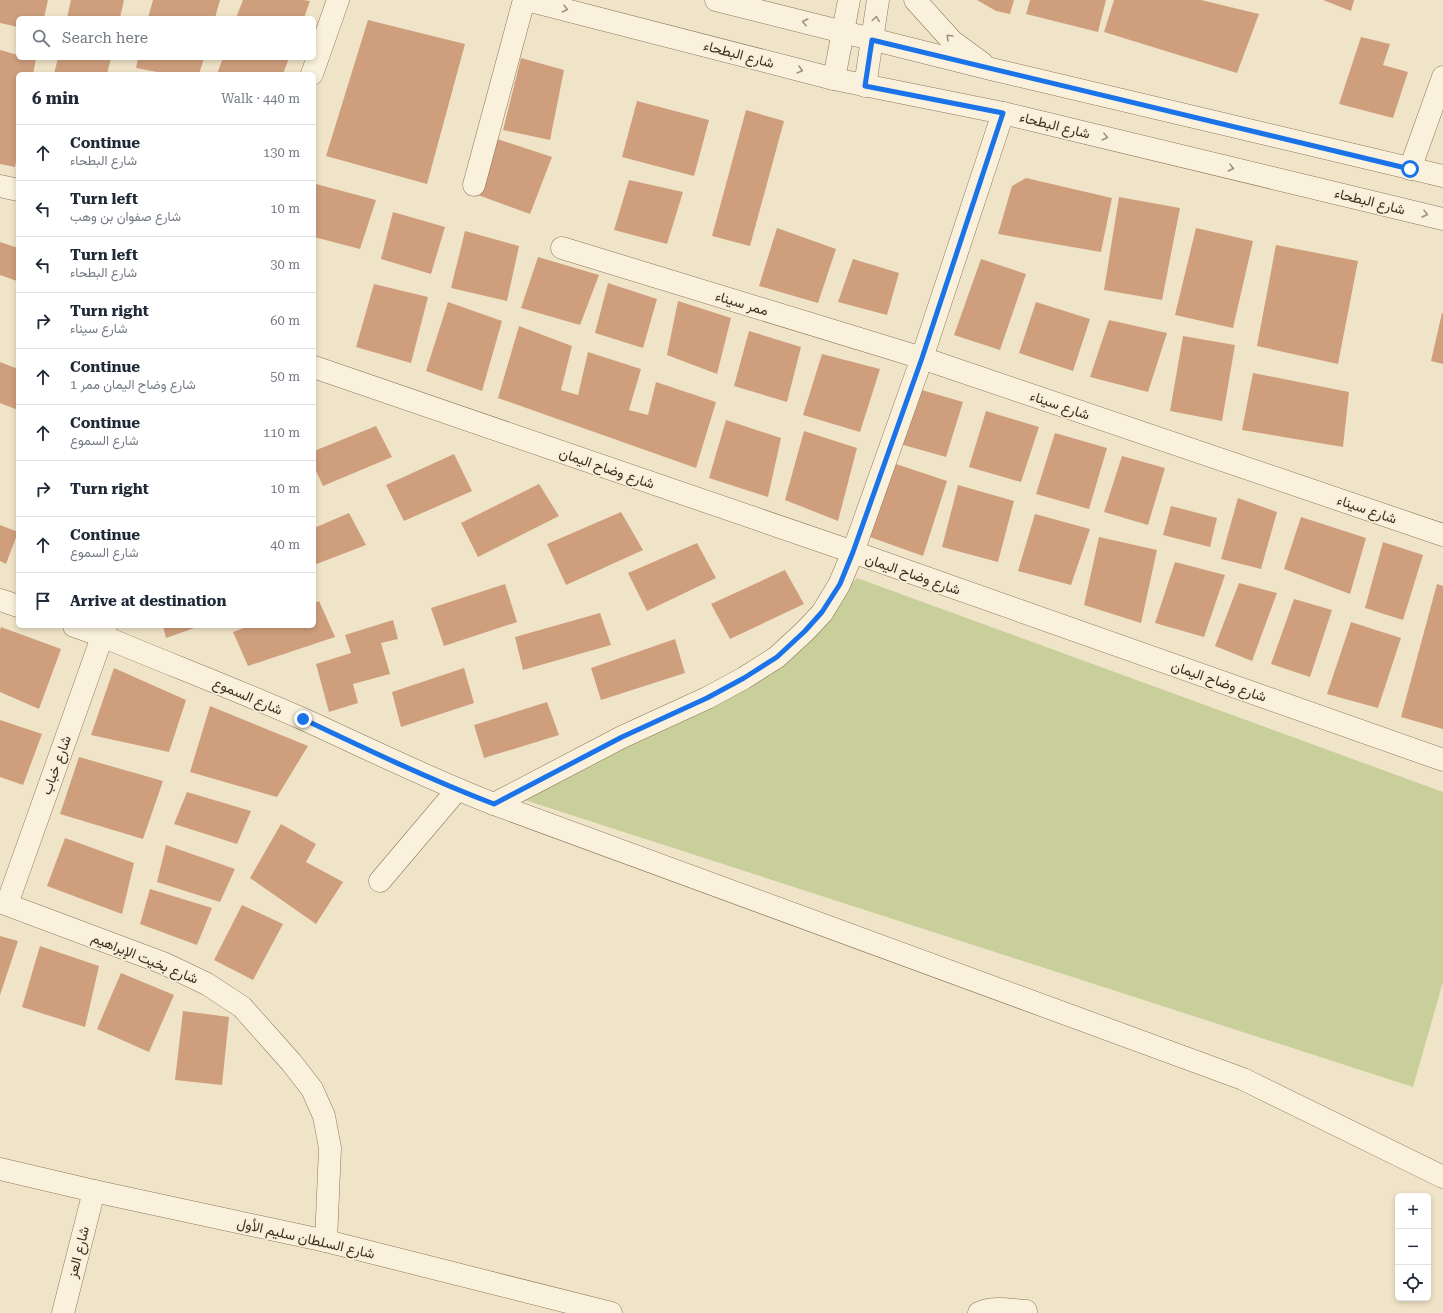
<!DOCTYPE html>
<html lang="en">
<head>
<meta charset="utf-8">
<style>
  body { margin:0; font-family:"Roboto Serif",Vazirmatn,serif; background:#f2f2f3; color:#1f2937 }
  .controls { position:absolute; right:12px; bottom:12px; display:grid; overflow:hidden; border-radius:6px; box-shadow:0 2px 6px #0003 }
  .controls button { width:36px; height:36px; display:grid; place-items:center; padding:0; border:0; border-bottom:1px solid #e0e1e3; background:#fff; color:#1f2937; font:20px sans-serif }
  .stop { position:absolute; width:12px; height:12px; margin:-9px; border:3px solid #1a73e8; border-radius:50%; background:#fff }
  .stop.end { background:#1a73e8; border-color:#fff; box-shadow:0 1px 4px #0008 }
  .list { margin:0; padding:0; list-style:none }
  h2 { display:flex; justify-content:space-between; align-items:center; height:52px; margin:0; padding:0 16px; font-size:17px }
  h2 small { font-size:13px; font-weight:400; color:#747a83 }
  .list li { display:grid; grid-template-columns:26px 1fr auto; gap:12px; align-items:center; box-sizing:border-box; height:56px; padding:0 16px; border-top:1px solid #e0e1e3 }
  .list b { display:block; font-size:15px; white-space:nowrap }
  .list p { margin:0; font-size:13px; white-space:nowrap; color:#747a83 }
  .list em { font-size:13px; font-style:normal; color:#747a83 }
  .icon { flex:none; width:22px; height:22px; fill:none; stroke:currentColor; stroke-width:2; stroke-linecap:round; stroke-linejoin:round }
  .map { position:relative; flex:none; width:1443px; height:1313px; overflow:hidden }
  .search { position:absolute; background:#fff; box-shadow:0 2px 6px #0003; left:16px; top:16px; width:300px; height:44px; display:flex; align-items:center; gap:10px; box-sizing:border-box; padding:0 14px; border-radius:6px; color:#747a83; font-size:15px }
  .panel { position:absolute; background:#fff; box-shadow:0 2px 6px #0003; left:16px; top:72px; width:300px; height:556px; border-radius:6px }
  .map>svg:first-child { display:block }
  .green { fill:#c9cf9b }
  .building { fill:#cf9f7d }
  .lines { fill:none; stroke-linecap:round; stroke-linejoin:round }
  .minor-casing { stroke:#8d765c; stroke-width:23 }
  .minor { stroke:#faf1dc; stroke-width:22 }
  .oneway { stroke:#9c907e }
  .route { stroke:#1a73e8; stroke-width:5 }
  .labels { text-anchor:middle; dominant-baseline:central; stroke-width:3.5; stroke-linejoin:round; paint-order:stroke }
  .street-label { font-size:14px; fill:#3d2e20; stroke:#f7eed8 }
</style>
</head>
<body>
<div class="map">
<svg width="1443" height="1313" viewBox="0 0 1443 1313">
  <rect width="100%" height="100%" fill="#f0e4c8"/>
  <!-- green -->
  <path class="green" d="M857,578l586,214v190l-30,105 -904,-292 219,-96z"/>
  <!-- building -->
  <g class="building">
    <path d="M0,0h48l-4,18h-26v9l-18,-4z"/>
    <path d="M71,0h53l-4,18h-53z"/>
    <path d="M153,0h67l-5,18h-67z"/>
    <path d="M243,0h61l6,1 -6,17h-68z"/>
    <path d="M977,0h37l-4,14 -14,-3z"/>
    <path d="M1030,0h76l-8,32 -72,-18z"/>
    <path d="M1114,0h87l58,14 -22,59 -133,-41z"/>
    <path d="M1323,0h31l-3,11z"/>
    <path d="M368,20l97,24 -38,140 -101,-28z"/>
    <path d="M1361,37l29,7 -7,21 25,7 -15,46 -54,-14z"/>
    <path d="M0,50l18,5v3l18,1 -3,15h-15v77l-3,16 -15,-3z"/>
    <path d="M58,58h53l-4,16h-53z"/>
    <path d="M138,58h66l-5,16h-31l-32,-6z"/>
    <path d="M223,58h66l-6,16h-66z"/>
    <path d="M521,58l43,12 -14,70 -47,-10z"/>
    <path d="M637,101l72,19 -15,56 -72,-19z"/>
    <path d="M746,110l38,11 -34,125 -38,-10z"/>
    <path d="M497,139l55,18 -22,57 -52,-19z"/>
    <path d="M1026,178l86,20 -11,54 -103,-18 14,-48z"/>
    <path d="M629,180l54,12 -16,52 -53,-14z"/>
    <path d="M316,184l60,16 -16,49 -46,-12v-45z"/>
    <path d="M1119,197l61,11 -18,92 -58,-10z"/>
    <path d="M393,212l52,15 -14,47 -50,-15z"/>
    <path d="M777,228l59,21 -18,54 -59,-17z"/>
    <path d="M1196,228l57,13 -20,87 -58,-13z"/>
    <path d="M465,231l54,15 -12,55 -56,-13z"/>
    <path d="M0,242l18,6 -1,33 -17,-6z"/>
    <path d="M1276,245l82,16 -20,103 -81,-18z"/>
    <path d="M538,257l61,18 -19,50 -59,-17z"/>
    <path d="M853,259l46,14 -12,42 -49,-13z"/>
    <path d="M981,259l45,15 -26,76 -46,-15z"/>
    <path d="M608,283l49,16 -14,49 -48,-15z"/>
    <path d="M374,284l54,13 -17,66 -55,-16z"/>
    <path d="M678,301l53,17 -14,56 -50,-19z"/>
    <path d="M448,302l54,19 -20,70 -56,-20z"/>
    <path d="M1036,302l54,17 -17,52 -54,-18z"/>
    <path d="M1442,313h1v51l-12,-3z"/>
    <path d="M1109,320l58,13 -19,59 -58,-15z"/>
    <path d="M519,326l53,20 -11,44 17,5 10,-43 53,17 -12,41 19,5 8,-33 60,20 -20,66 -198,-70z"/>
    <path d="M749,331l52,16 -14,55 -53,-16z"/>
    <path d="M1183,336l52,9 -13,76 -52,-10z"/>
    <path d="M822,354l58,15 -20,63 -57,-17z"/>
    <path d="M0,362l18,7v41l-18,-7z"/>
    <path d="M1253,373l96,19 -6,55 -101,-17z"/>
    <path d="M915,388l48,14 -17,55 -46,-13z"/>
    <path d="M986,411l53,16 -18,55 -52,-15z"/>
    <path d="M726,420l55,18 -13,59 -59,-19z"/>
    <path d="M376,426l16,31 -69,29 -9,-20v-15z"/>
    <path d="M804,431l53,17 -19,73 -53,-21z"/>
    <path d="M1055,433l52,15 -18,61 -53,-15z"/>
    <path d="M454,454l18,37 -68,30 -18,-36z"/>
    <path d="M1122,456l43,12 -17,57 -44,-13z"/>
    <path d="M893,463l54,18 -24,75 -53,-19z"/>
    <path d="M539,484l20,32 -81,41 -17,-34z"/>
    <path d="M958,485l56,16 -16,61 -56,-15z"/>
    <path d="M1238,498l39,14 -16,57 -40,-10z"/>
    <path d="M1171,506l46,12 -7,29 -47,-12z"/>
    <path d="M621,512l22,38 -77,35 -19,-41z"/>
    <path d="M349,513l17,32 -52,20v-37z"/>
    <path d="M1035,514l55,15 -19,56 -53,-14z"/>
    <path d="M1301,517l65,21 -16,56 -66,-25z"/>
    <path d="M0,525l18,7 -12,32 -6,-3z"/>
    <path d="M1099,537l58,13 -16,73 -57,-18z"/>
    <path d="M1383,542l40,13 -20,65 -38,-12z"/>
    <path d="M697,543l19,35 -69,33 -19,-38z"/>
    <path d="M1175,562l50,13 -21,62 -49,-14z"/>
    <path d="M785,570l19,34 -74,35 -19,-35z"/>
    <path d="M1239,583l38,10 -25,68 -37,-15z"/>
    <path d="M505,584l12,38 -73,24 -13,-38z"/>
    <path d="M1437,584l6,2v143l-42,-12z"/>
    <path d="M1294,599l38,11 -22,67 -39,-13z"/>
    <path d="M319,601l16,36 -87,29 -15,-34 16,-6h65v-23z"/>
    <path d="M600,613l11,32 -88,25 -8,-33z"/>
    <path d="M393,620l5,19 -17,4 9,31 -37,10 5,19 -29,9 -13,-48 35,-11 -6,-18z"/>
    <path d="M1351,622l50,16 -23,70 -51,-14z"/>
    <path d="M163,626h37l-34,12z"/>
    <path d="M1,627l60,22 -22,60 -39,-17v-62z"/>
    <path d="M675,639l10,34 -84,27 -10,-32z"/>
    <path d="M114,668l72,32 -17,52 -78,-17z"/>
    <path d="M464,668l10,35 -73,24 -9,-35z"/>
    <path d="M547,702l12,33 -75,23 -10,-33z"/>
    <path d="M210,706l98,40 -31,51 -87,-25z"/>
    <path d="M0,720l42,14 -19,51 -23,-8z"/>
    <path d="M79,757l84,24 -20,58 -83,-25z"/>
    <path d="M187,792l64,19 -14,33 -63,-20z"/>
    <path d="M281,824l35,20 -10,18 37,20 -27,42 -66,-46z"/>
    <path d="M65,838l69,25 -12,51 -75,-28z"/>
    <path d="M166,845l69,24 -15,33 -63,-20z"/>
    <path d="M150,889l62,19 -15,37 -57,-21z"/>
    <path d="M242,905l41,19 -30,56 -39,-20z"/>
    <path d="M0,936l18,5 -18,54z"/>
    <path d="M40,946l59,20 -14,61 -63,-20z"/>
    <path d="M121,973l53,22 -25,57 -52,-23z"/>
    <path d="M183,1011l46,6 -7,68 -47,-5z"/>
  </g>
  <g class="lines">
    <!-- minor casing -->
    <g class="minor-casing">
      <g id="minor">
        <path d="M527,0l307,79 169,34 440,106"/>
        <path d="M716,0l275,69 452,107"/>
        <path d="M915,0l37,41 30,22"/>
        <path d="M312,74l26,-74"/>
        <path d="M834,79l15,-79"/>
        <path d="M865,86l13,-86"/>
        <path d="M1410,169l33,-92"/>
        <path d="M474,185l50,-185"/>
        <path d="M0,186l18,4"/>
        <path d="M562,248l360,110 521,177"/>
        <path d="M314,367l539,185 590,208"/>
        <path d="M0,600l18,6"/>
        <path d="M74,626l28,10c67,28 135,54 201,83 64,29 126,60 191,85l749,275 200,98"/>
        <path d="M494,804l128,-67 85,-39 37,-20 33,-21 28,-26 17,-18 17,-28 14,-33 69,-194 81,-245"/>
        <path d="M380,881l77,-91"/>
        <path d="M0,902l163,61 44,21 35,23 49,55 21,27 12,27 6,32 -4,93"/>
        <path d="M7,904l99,-278"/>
        <path d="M0,1169l94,22 232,50 285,72"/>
        <path d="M63,1313l31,-122"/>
        <path d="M979,1313c13,-7 32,-3 47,-2"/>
      </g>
    </g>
    <!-- minor -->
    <use href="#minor" class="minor"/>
  </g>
  <!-- one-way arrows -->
  <defs><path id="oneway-chevron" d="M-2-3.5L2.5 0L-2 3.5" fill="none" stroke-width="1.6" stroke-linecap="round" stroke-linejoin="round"/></defs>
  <g class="oneway">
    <use href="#oneway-chevron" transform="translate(565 9) rotate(14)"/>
    <use href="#oneway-chevron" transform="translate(876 19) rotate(-82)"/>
    <use href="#oneway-chevron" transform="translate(805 22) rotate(-166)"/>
    <use href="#oneway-chevron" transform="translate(949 37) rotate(-135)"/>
    <use href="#oneway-chevron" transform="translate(800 70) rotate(15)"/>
    <use href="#oneway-chevron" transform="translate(1105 137) rotate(14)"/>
    <use href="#oneway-chevron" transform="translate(1231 168) rotate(14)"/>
    <use href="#oneway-chevron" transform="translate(1425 214) rotate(14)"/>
  </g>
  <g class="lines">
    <!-- route -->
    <path class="route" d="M303,719c63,30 126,60 191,85l128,-67 85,-39 37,-20 33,-21 28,-26 17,-19 18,-28 13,-32 69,-194 81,-245 -138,-27 7,-46 538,129"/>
  </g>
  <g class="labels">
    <!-- street labels -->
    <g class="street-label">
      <text transform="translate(739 54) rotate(15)">شارع البطحاء</text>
      <text transform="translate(1055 125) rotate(14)">شارع البطحاء</text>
      <text transform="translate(1370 201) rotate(14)">شارع البطحاء</text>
      <text transform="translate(742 303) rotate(17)">ممر سيناء</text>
      <text transform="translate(1060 405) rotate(19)">شارع سيناء</text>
      <text transform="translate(607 468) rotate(19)">شارع وضاح اليمان</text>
      <text transform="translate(1367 509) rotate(19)">شارع سيناء</text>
      <text transform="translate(913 574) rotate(19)">شارع وضاح اليمان</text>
      <text transform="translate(1219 681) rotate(19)">شارع وضاح اليمان</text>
      <text transform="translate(248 696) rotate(23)">شارع السموع</text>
      <text transform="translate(56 765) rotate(-70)">شارع خباب</text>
      <text transform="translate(145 958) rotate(22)">شارع بخيت الإبراهيم</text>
      <text transform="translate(306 1238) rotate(13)">شارع السلطان سليم الأول</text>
      <text transform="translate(78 1252) rotate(-76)">شارع العز</text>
    </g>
  </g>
</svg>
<div class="controls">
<button>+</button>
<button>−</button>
<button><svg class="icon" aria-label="locate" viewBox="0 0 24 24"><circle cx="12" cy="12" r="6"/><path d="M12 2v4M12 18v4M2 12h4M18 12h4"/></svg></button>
</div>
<div class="stop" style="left:1410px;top:169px"></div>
<div class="stop end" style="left:303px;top:719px"></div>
<div class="search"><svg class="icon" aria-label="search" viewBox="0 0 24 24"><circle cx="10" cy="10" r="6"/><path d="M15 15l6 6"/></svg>Search here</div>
<section class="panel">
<h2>6 min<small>Walk · 440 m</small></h2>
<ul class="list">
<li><svg class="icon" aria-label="ahead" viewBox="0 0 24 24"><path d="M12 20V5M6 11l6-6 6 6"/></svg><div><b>Continue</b><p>شارع البطحاء</p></div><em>130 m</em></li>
<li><svg class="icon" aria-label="left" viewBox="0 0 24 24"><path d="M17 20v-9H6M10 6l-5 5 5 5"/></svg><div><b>Turn left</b><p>شارع صفوان بن وهب</p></div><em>10 m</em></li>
<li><svg class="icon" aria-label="left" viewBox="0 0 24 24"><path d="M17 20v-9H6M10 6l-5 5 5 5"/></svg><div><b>Turn left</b><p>شارع البطحاء</p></div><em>30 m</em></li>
<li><svg class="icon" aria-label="right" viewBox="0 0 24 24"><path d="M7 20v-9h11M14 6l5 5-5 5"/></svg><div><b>Turn right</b><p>شارع سيناء</p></div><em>60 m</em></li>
<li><svg class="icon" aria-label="ahead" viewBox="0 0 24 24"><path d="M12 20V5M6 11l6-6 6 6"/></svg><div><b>Continue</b><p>شارع وضاح اليمان ممر 1</p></div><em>50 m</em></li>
<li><svg class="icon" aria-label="ahead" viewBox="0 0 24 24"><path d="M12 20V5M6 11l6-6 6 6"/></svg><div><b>Continue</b><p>شارع السموع</p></div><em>110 m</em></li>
<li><svg class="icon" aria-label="right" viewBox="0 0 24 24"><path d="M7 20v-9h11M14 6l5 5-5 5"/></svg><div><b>Turn right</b></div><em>10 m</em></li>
<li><svg class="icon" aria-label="ahead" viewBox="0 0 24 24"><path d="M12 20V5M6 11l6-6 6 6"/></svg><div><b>Continue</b><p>شارع السموع</p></div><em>40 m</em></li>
<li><svg class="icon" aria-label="arrive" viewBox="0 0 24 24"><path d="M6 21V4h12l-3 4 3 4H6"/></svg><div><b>Arrive at destination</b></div></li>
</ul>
</section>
</div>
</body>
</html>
